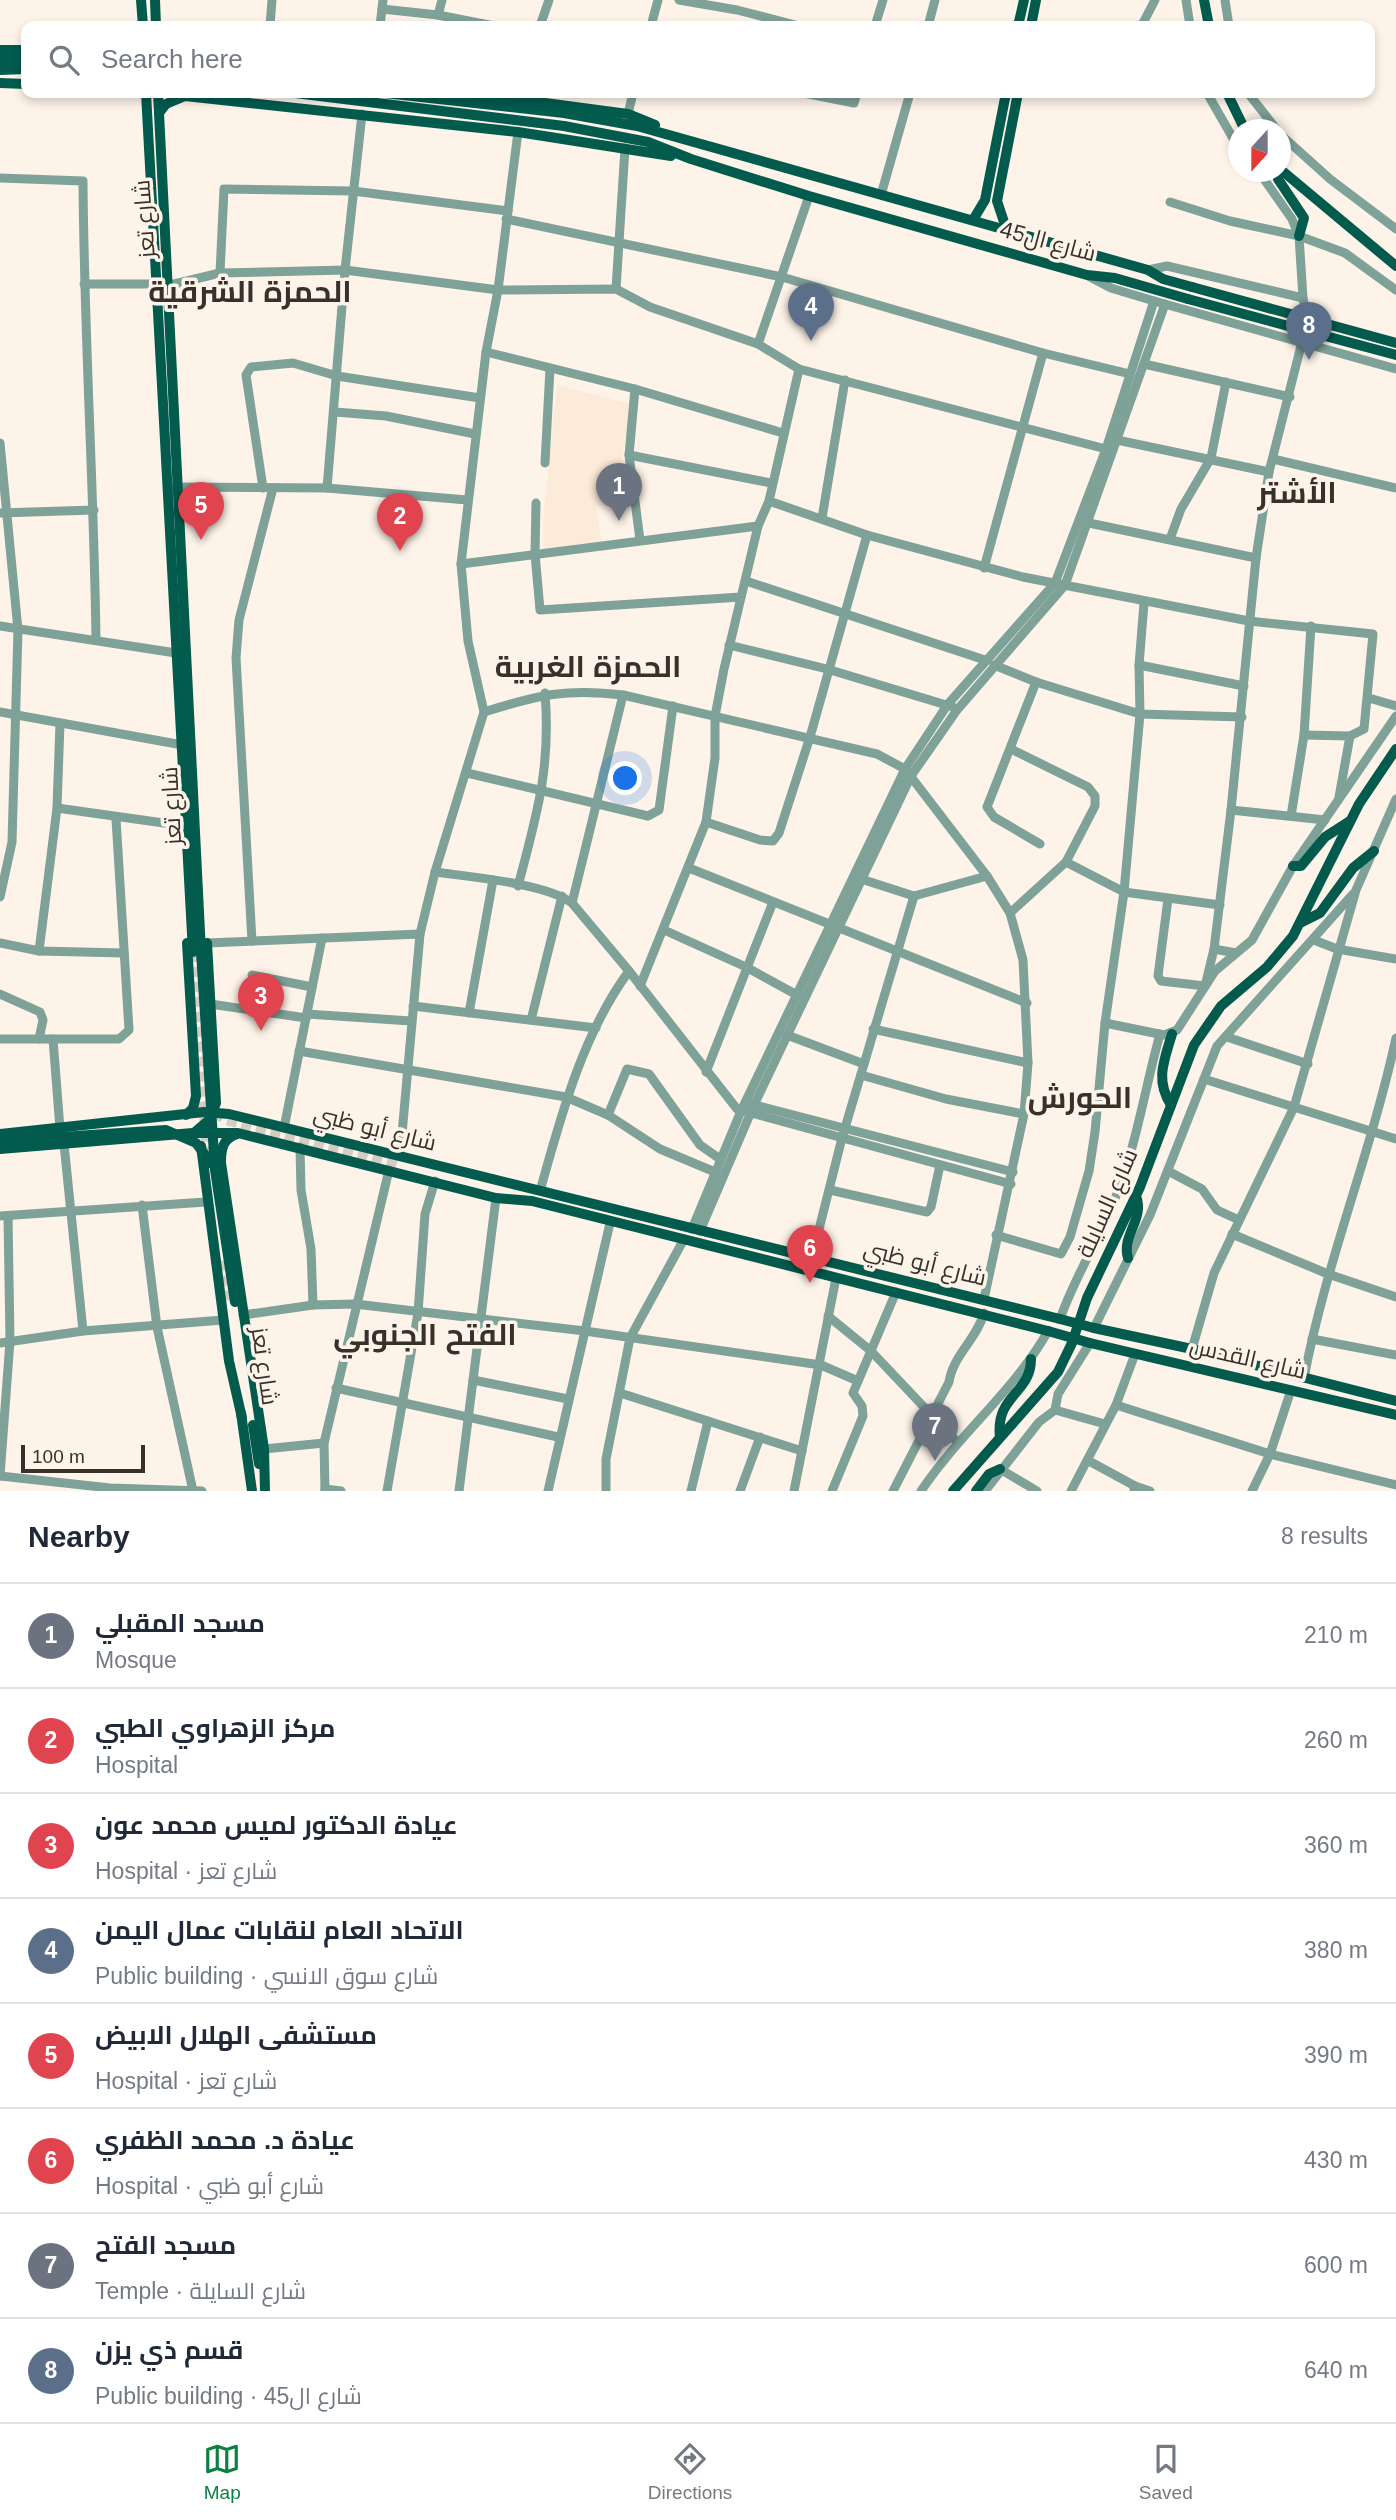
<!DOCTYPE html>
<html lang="en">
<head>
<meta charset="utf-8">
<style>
  body { margin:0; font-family:Arial,Cairo,sans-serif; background:#f6f6f7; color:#1f2937 }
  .compass { position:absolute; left:1228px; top:119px; width:63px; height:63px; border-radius:50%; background:#fff; box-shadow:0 4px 10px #0003; rotate:201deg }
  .scale { position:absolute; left:21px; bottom:18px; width:124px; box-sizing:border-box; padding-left:7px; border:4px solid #37312b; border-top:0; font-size:19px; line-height:24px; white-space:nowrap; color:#37312b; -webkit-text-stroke:5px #fdf3e9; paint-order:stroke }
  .you { position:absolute; left:626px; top:779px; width:24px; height:24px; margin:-18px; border:5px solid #fff; border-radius:50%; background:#1a73e8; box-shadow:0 0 0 10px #1a73e833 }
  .badge { display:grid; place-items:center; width:46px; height:46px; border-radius:50%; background:#0b8043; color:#fff; font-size:23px; font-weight:700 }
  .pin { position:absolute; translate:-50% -58px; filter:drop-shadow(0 2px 4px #0008) }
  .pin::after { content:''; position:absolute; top:37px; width:24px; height:21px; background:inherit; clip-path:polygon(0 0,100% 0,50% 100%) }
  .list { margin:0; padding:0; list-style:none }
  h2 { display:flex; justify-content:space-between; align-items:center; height:91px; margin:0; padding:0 28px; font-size:30px }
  h2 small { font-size:23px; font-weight:400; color:#747a83 }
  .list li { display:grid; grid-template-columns:46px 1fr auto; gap:21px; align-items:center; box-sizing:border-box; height:105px; padding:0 28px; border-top:2px solid #e0e1e3 }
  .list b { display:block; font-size:26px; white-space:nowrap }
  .list p { margin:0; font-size:23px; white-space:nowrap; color:#747a83 }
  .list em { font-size:23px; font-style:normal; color:#747a83 }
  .icon { flex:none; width:38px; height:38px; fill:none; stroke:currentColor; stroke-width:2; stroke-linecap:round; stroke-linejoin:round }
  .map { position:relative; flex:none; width:1396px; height:1491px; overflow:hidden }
  .search { position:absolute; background:#fff; box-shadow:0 4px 10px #0003; left:21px; right:21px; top:21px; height:77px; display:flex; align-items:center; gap:18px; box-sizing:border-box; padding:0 24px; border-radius:14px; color:#747a83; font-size:26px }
  .sheet { height:931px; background:#fff }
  nav { display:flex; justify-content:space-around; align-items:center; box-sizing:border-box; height:98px; border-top:2px solid #e0e1e3; background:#fff; font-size:19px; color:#747a83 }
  nav a { display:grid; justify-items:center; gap:4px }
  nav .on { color:#0b8043 }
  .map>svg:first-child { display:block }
  .built { fill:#fdebd9 }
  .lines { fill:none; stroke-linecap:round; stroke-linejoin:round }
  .major-tunnel { stroke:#d5ccc3; stroke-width:10; stroke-dasharray:10 5; stroke-linecap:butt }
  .minor { stroke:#7ea198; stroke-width:9 }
  .major { stroke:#025b4d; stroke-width:10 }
  .major-bridge { stroke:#025b4d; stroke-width:10 }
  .labels { text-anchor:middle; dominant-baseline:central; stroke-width:7; stroke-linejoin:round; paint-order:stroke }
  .street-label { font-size:23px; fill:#37312b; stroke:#fdf3e9 }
  .district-label { font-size:30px; font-weight:bold; fill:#37312b; stroke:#fdf3e9 }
</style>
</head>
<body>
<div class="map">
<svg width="1396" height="1491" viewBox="0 0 1396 1491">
  <rect width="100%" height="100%" fill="#fdf3e9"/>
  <!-- built -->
  <path class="built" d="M557,385l74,19 -9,55 6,45 -32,2 6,38 -58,8 -1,-32z"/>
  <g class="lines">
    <!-- major-tunnel -->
    <g class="major-tunnel">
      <path d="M193,952l14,207"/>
      <path d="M214,1113l12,7 173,45"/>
      <path d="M221,1261l6,42"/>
    </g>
    <!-- minor -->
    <g class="minor">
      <path d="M679,0l58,10 62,16"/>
      <path d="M1186,0l4,26"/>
      <path d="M1225,0l4,26"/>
      <path d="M382,9l56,6 56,11"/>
      <path d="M438,15l4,-15"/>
      <path d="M1143,23l12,-23"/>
      <path d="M270,26l2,-26"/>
      <path d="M380,26l3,-26"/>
      <path d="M540,26l9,-26"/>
      <path d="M651,26l7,-26"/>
      <path d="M875,26l8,-26"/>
      <path d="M928,26l7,-26"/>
      <path d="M804,93l50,10 3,-10"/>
      <path d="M1207,93l31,54"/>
      <path d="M1248,93l29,37"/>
      <path d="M628,114l5,-21"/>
      <path d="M1280,134l50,45 66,50"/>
      <path d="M0,178l83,3c1,153 11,306 13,459"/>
      <path d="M881,195l29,-102"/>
      <path d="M1170,202l60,19 69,15 46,17 51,37"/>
      <path d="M506,219l276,58 261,76 87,21"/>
      <path d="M1148,270l19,-4 136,32"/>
      <path d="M220,273l4,-84 129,2 155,20"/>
      <path d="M1090,277l21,11 43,13 242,68"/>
      <path d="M84,284h72"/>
      <path d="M170,285l50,-12 125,-3 153,20 118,-1 34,18 108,37 41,25 307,80"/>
      <path d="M616,289l9,-141"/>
      <path d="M758,344l51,-148"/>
      <path d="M486,352l149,37 148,44"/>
      <path d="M1144,364l146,33"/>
      <path d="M635,389l-6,66 11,85"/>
      <path d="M335,412l51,4 89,18"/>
      <path d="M1117,440l152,32"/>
      <path d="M0,443l18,187 -6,212 -12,55"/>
      <path d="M629,455l142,28"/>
      <path d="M1273,459l123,29"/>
      <path d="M545,463l5,-95"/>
      <path d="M171,487l156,1 140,12"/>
      <path d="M263,488l-17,-113 5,-8 42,-4 44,13 143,22"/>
      <path d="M327,488l18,-218 17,-156"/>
      <path d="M769,501l98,34 156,42 226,44 124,13 -9,95 -14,7 -46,-1"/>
      <path d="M536,503l-1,51 5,56 201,-13"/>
      <path d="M0,513l94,-3"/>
      <path d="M822,518l23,-138"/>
      <path d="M1089,523l167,35"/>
      <path d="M1170,539l11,-30 30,-51 15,-76"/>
      <path d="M461,564l297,-38"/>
      <path d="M984,568l59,-215"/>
      <path d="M746,581l239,79"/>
      <path d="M0,626l176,27"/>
      <path d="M729,645l98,24 126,38"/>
      <path d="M994,665l42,17 104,32 102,3"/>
      <path d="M1139,665l105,21"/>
      <path d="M1036,682l-49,125 7,10 46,27"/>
      <path d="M1369,698l27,8"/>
      <path d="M0,712l188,34"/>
      <path d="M484,712c54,-17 83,-24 139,-17l254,59 28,15 82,107 23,37 13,47 5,103 -4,51 -40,185"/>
      <path d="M467,773l181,43 11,-6 14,-104"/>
      <path d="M1339,797l11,-61"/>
      <path d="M57,808l121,17"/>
      <path d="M1231,810l94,10"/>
      <path d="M1291,816l13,-81 7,-109"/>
      <path d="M706,822l54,18 13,1 6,-8 31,-96 57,-202"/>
      <path d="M1066,862l58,30 96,13"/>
      <path d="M689,868l338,135"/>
      <path d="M435,872c35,5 110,11 137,31l57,68 108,138 274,75"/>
      <path d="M861,879l53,17 73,-20"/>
      <path d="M518,886c19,-72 33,-118 27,-193"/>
      <path d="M1168,899l-10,77 3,5 44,5 9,-37 17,-139 25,-252 13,-86 38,-150 -4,-24 -4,-62 -7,-17 -33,-47"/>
      <path d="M572,903l51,-208"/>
      <path d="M1010,913l56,-51 29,-56v-10l-7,-9 -77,-38"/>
      <path d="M664,930l82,37 51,28"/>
      <path d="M1314,940l23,9 59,10"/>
      <path d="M252,941l-16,-283 3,-38 34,-132"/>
      <path d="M0,943l39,8 85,2"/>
      <path d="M207,943l213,-9"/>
      <path d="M1214,949l22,4"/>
      <path d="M39,951l18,-143 3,-85"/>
      <path d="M252,975l60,12"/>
      <path d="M640,986l66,-164 9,-64v-42l9,-47 34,-143 11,-25 30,-132"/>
      <path d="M0,994l40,18 3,8 -4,19"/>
      <path d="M210,1004l96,14"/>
      <path d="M413,1006l183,22"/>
      <path d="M469,1013l24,-133"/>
      <path d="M307,1014l104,7"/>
      <path d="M531,1020l31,-124"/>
      <path d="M1105,1023l59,12 13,-5 38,-59 37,-31 41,-74 103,-150"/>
      <path d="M873,1029l155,34"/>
      <path d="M787,1035l77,29"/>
      <path d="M1227,1037l81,27"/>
      <path d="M0,1039h119l10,-9 -13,-211"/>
      <path d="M53,1039l7,90"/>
      <path d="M299,1051l267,46 42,18 52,34 55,23"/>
      <path d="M706,1072l67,-170"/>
      <path d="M861,1075l85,24 78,15"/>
      <path d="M1204,1079l192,60"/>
      <path d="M751,1104l262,68"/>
      <path d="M608,1115l19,-46 22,5 51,71 20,14"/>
      <path d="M284,1128l38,-190"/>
      <path d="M64,1144l19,187"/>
      <path d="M300,1147l1,43 10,59 2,56"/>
      <path d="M400,1156l20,-222 15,-62 49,-160 -16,-71 -7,-77 25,-212 12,-62 20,-158"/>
      <path d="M1168,1171l34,18 15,21 22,10"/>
      <path d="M830,1190l97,22 4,-5 9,-42"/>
      <path d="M540,1191c21,-75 42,-156 89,-220"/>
      <path d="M142,1205l15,122 36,164"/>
      <path d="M0,1216l206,-14"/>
      <path d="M692,1229l49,-118 164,-342 43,-65 107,-121 51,-134 48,-148"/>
      <path d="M700,1231l54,-126 157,-329 46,-66 108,-125 100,-281"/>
      <path d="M1232,1234l96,40 68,23"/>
      <path d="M996,1235l65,19 9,-17 19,-66 6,-39 10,-109 19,-131 16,-178 -1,-49 5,-62"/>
      <path d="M812,1257l30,-119 72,-242"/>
      <path d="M243,1315l70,-10 42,-1 230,27 236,34 37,16"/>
      <path d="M828,1316l43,35 86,91"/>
      <path d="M1060,1319c15,-43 40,-81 56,-123 21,-53 29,-108 44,-162"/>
      <path d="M1094,1328l56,-113 67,-169 136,-152"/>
      <path d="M1312,1339l84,16"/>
      <path d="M0,1343l83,-12 140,-11"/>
      <path d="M1192,1349l22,-76 80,-166 62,-217 40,-91"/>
      <path d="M1304,1378c22,-116 67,-225 92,-340"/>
      <path d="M473,1380l95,19"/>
      <path d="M336,1388l222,49"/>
      <path d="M620,1393l182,58"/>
      <path d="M1116,1405l154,49 126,31"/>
      <path d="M1055,1410l50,14"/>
      <path d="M264,1449l60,-6"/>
      <path d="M1089,1461l46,25"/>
      <path d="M1000,1469l37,22"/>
      <path d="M0,1476l10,-135 -2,-125"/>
      <path d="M0,1476l110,12 92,3"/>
      <path d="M325,1489l16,2"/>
      <path d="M1134,1489l1,-3 15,5"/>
      <path d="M325,1491l-1,-48 65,-273"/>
      <path d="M387,1491l31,-178 7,-99 10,-33"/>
      <path d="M459,1491l37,-293"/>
      <path d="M548,1491l62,-268"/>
      <path d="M606,1491v-32l24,-121 53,-97"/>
      <path d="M691,1491l17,-70"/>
      <path d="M740,1491l20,-54"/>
      <path d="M794,1491l42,-213"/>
      <path d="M832,1491l31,-75 -1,-10 -9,-13 43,-101"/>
      <path d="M893,1491l56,-109c4,-27 28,-43 35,-69"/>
      <path d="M921,1491c38,-57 94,-101 127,-160"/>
      <path d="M985,1491l54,-69 16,-12 3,-16 32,-51"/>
      <path d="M1071,1491l45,-86 19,-51"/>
      <path d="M1252,1491l18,-37 21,-64"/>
    </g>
    <!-- major -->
    <g class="major">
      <path d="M141,0l2,26"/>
      <path d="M155,0l1,26"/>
      <path d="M1204,0l5,26"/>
      <path d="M1018,26l6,-26"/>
      <path d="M1031,26l5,-26"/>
      <path d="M0,50h26"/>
      <path d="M0,60h26"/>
      <path d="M0,70l26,-1"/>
      <path d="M0,83l26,1"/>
      <path d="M146,93l47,859"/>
      <path d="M158,93l43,859"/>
      <path d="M295,93l269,33 84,16 43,17 118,37 278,79 28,3 73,21"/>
      <path d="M385,93l179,20 73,13 511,144 15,9 29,8"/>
      <path d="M469,93l159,21 27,11"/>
      <path d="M1227,93l18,37"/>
      <path d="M159,113l7,-9 19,-8 333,36 153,24"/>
      <path d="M1280,169l116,97"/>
      <path d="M1279,172l-1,7 26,39 -5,18"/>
      <path d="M973,220l12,-20 21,-107"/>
      <path d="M1006,228l-9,-27 21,-108"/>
      <path d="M1293,866h8l24,-29 25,-16"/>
      <path d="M1302,922l18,-9 33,-45 21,-17"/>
      <path d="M1171,1105c-16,-25 -7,-44 1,-71"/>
      <path d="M186,1115l7,-7 3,-12 -9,-153"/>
      <path d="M195,1132l14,-12 7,-17 -9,-160"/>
      <path d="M0,1134l204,-22 25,2 831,205"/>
      <path d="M237,1134c-15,5 -16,16 -16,29l43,286 1,42"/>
      <path d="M201,1146l28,215 13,57"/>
      <path d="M0,1149l193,-16h45l258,65 36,3 516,130"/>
      <path d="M1128,1258c-7,-22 17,-39 8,-62"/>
      <path d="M1094,1328l98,21 204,52"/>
      <path d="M1090,1343l306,72"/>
      <path d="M241,1413l11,78"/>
      <path d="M253,1425l6,39"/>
      <path d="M1000,1437c-5,-42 31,-43 31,-78"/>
      <path d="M953,1491l105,-119 14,-29 15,-45 53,-111 54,-142 27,-39 46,-39 26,-31 66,-132 37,-55"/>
      <path d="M976,1491l13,-17 11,-5"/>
    </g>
    <!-- major-bridge -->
    <g class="major-bridge">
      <path d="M1192,287l204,56"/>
      <path d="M1188,299l208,56"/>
      <path d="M201,952l14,218 20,132"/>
      <path d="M0,1141l166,-11 30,13 16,21"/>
      <path d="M1060,1319l34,9"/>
      <path d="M1048,1331l42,12"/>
    </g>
  </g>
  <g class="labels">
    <!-- street labels -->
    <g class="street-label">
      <text transform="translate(144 219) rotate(-94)">شارع تعز</text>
      <text transform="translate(1048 241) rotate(15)">شارع ال45</text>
      <text transform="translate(171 806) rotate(-93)">شارع تعز</text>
      <text transform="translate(375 1128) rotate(14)">شارع أبو ظبي</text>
      <text transform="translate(1107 1203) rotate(-66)">شارع السايلة</text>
      <text transform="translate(925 1263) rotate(14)">شارع أبو ظبي</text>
      <text transform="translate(1248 1358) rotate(13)">شارع القدس</text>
      <text transform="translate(265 1366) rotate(82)">شارع تعز</text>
    </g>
    <!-- district labels -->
    <g class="district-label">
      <text x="250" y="291">الحمزة الشرقية</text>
      <text x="1297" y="492">الأشتر</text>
      <text x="588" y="666">الحمزة الغربية</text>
      <text x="1080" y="1097">الحورش</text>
      <text x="425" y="1334">الفتح الجنوبي</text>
    </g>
  </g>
</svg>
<svg class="compass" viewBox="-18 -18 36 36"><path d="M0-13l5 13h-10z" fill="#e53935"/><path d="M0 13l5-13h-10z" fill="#747a83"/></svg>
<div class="scale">100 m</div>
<div class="you"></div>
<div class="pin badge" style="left:619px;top:521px;background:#6b7280">1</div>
<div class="pin badge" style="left:400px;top:551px;background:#e0444e">2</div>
<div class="pin badge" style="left:261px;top:1031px;background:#e0444e">3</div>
<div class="pin badge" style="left:811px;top:341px;background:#5c6f8a">4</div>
<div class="pin badge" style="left:201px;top:540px;background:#e0444e">5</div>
<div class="pin badge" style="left:810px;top:1283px;background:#e0444e">6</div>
<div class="pin badge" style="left:935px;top:1461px;background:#6b7280">7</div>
<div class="pin badge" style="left:1309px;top:360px;background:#5c6f8a">8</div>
<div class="search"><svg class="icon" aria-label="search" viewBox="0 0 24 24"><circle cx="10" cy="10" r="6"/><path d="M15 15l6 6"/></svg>Search here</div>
</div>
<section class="sheet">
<h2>Nearby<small>8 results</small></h2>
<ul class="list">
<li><span class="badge" style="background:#6b7280">1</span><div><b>مسجد المقبلي</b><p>Mosque</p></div><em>210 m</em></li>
<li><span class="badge" style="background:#e0444e">2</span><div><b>مركز الزهراوي الطبي</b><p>Hospital</p></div><em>260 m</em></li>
<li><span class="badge" style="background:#e0444e">3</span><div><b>عيادة الدكتور لميس محمد عون</b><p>Hospital · شارع تعز</p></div><em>360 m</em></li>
<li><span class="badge" style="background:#5c6f8a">4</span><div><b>الاتحاد العام لنقابات عمال اليمن</b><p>Public building · شارع سوق الانسي</p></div><em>380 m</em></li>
<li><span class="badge" style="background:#e0444e">5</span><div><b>مستشفى الهلال الابيض</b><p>Hospital · شارع تعز</p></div><em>390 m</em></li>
<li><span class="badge" style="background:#e0444e">6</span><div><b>عيادة د. محمد الظفري</b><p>Hospital · شارع أبو ظبي</p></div><em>430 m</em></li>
<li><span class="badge" style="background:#6b7280">7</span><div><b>مسجد الفتح</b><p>Temple · شارع السايلة</p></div><em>600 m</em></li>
<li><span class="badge" style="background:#5c6f8a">8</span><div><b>قسم ذي يزن</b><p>Public building · شارع ال45</p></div><em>640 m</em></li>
</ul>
</section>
<nav>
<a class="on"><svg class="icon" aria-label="map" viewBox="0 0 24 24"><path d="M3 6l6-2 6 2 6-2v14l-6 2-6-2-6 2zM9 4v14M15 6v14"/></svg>Map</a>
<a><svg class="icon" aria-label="directions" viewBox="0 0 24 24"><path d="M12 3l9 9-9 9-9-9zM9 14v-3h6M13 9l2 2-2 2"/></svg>Directions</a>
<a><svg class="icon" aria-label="saved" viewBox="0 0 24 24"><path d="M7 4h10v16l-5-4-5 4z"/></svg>Saved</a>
</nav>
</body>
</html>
